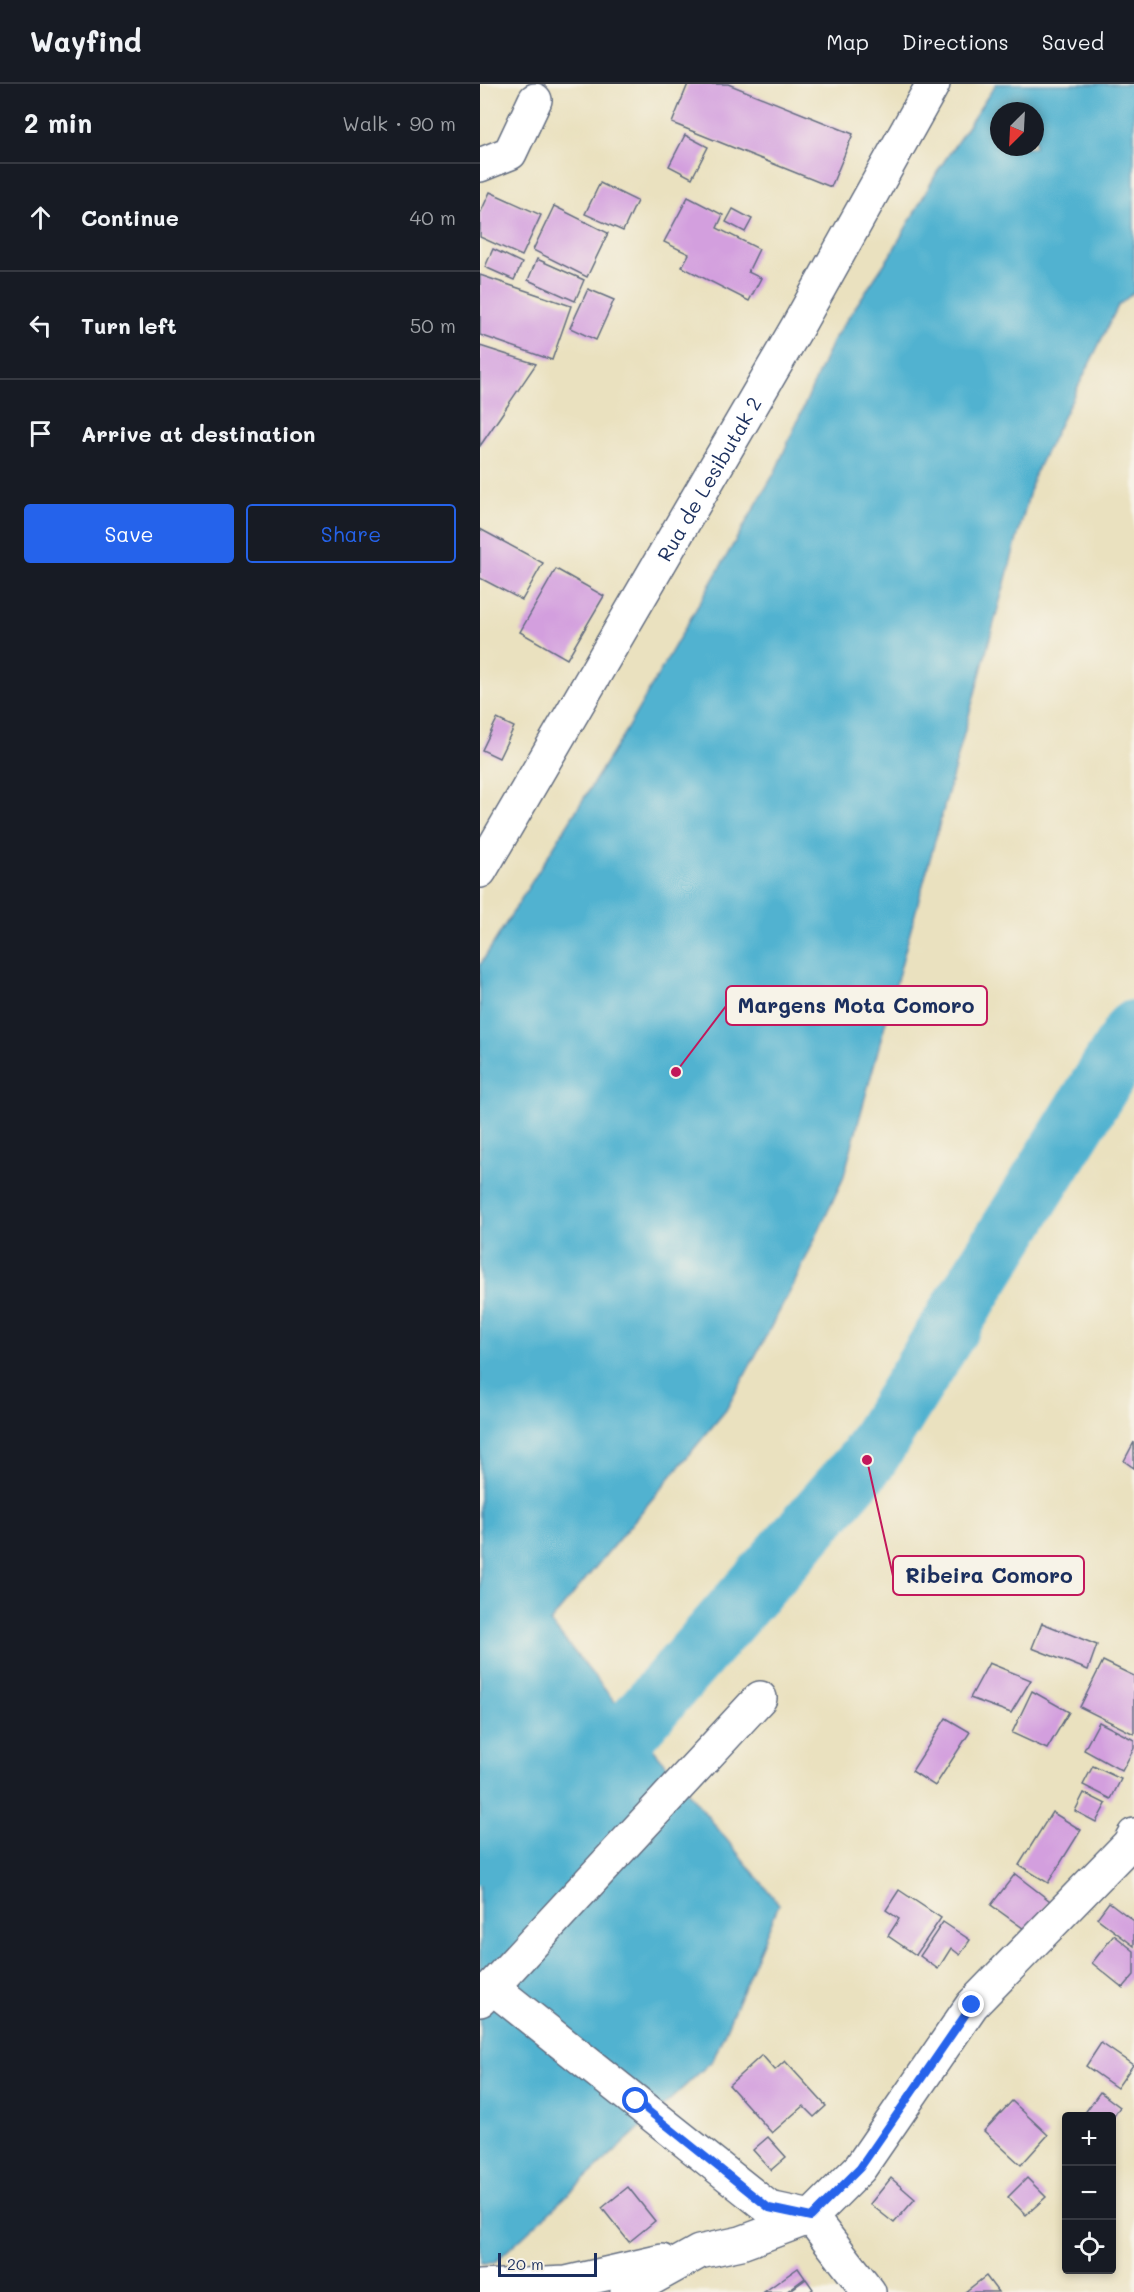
<!DOCTYPE html>
<html lang="en">
<head>
<meta charset="utf-8">
<style>
  body { margin:0; font-family:Mali,sans-serif; background:#242831; color:#f1f3f6 }
  .controls { position:absolute; right:18px; bottom:18px; display:grid; overflow:hidden; border-radius:6px; box-shadow:0 3px 9px #0003 }
  .controls button { width:54px; height:54px; display:grid; place-items:center; padding:0; border:0; border-bottom:2px solid #363941; background:#171b24; color:#f1f3f6; font:30px sans-serif }
  .compass { position:absolute; left:510px; top:18px; width:54px; height:54px; border-radius:50%; background:#171b24; box-shadow:0 3px 9px #0003; rotate:204deg }
  .scale { position:absolute; left:18px; bottom:15px; width:99px; box-sizing:border-box; padding-left:6px; border:3px solid #1b2f5e; border-top:0; font-size:16px; line-height:21px; white-space:nowrap; color:#1b2f5e; -webkit-text-stroke:4px #f7f3e8; paint-order:stroke }
  .stop { position:absolute; width:18px; height:18px; margin:-14px; border:4px solid #2563eb; border-radius:50%; background:#fff }
  .stop.end { background:#2563eb; border-color:#fff; box-shadow:0 2px 6px #0008 }
  .list { margin:0; padding:0; list-style:none }
  h2 { display:flex; justify-content:space-between; align-items:center; height:78px; margin:0; padding:0 24px; font-size:26px }
  h2 small { font-size:20px; font-weight:400; color:#9ea1a6 }
  .list li { display:grid; grid-template-columns:39px 1fr auto; gap:18px; align-items:center; box-sizing:border-box; height:108px; padding:0 24px; border-top:2px solid #363941 }
  .list b { display:block; font-size:22px; white-space:nowrap }
  .list em { font-size:20px; font-style:normal; color:#9ea1a6 }
  .actions { display:flex; gap:12px; padding:18px 24px }
  .actions a { flex:1; padding:14px 0; border:2px solid #2563eb; border-radius:6px; text-align:center; font-size:21px; color:#2563eb }
  .actions .main { background:#2563eb; color:#fff }
  .icon { flex:none; width:33px; height:33px; fill:none; stroke:currentColor; stroke-width:2; stroke-linecap:round; stroke-linejoin:round }
  .map { position:relative; flex:none; width:654px; height:2208px; overflow:hidden }
  header { display:flex; align-items:center; gap:36px; box-sizing:border-box; height:84px; padding:0 30px; background:#171b24; border-bottom:2px solid #363941 }
  header strong { font-size:28px }
  nav { display:flex; gap:33px; margin-inline-start:auto; font-size:21px }
  main { display:flex }
  aside { flex:1; background:#171b24 }
  .map>svg:first-child { display:block }
  .water { fill:#51b2d0; stroke:#367097; stroke-width:1.5; fill-rule:evenodd }
  .lines { fill:none; stroke-linecap:round; stroke-linejoin:round }
  .river { stroke:#51b2d0; stroke-width:60 }
  .building { fill:#d39fde }
  .minor-casing { stroke:#636d80; stroke-width:36 }
  .major-casing { stroke:#636d80; stroke-width:36 }
  .minor { stroke:#fff; stroke-width:33 }
  .major { stroke:#fff; stroke-width:33 }
  .route { stroke:#2563eb; stroke-width:8 }
  .labels { text-anchor:middle; dominant-baseline:central; stroke-width:6; stroke-linejoin:round; paint-order:stroke }
  .street-label { font-size:20px; fill:#1b2f5e; stroke:#f7f3e8 }
  .leader { fill:none; stroke:#c2185b; stroke-width:2 }
  .callout-dot { fill:#c2185b; stroke:#f7f3e8; stroke-width:2 }
  .callout { fill:#f7f3e8; stroke:#c2185b; stroke-width:2 }
  .callout-label { font-size:21px; text-anchor:middle; font-weight:bold; fill:#1b2f5e }
</style>
</head>
<body>
<header>
<strong>Wayfind</strong>
<nav><a>Map</a><a>Directions</a><a>Saved</a></nav>
</header>
<main>
<aside>
<h2>2 min<small>Walk · 90 m</small></h2>
<ul class="list">
<li><svg class="icon" aria-label="ahead" viewBox="0 0 24 24"><path d="M12 20V5M6 11l6-6 6 6"/></svg><div><b>Continue</b></div><em>40 m</em></li>
<li><svg class="icon" aria-label="left" viewBox="0 0 24 24"><path d="M17 20v-9H6M10 6l-5 5 5 5"/></svg><div><b>Turn left</b></div><em>50 m</em></li>
<li><svg class="icon" aria-label="arrive" viewBox="0 0 24 24"><path d="M6 21V4h12l-3 4 3 4H6"/></svg><div><b>Arrive at destination</b></div></li>
</ul>
<div class="actions"><a class="main">Save</a><a>Share</a></div>
</aside>
<div class="map">
<svg width="654" height="2208" viewBox="0 0 654 2208">
  <rect width="100%" height="100%" fill="#f7f3e8"/>
  <filter id="ink" filterUnits="userSpaceOnUse"><feTurbulence type="fractalNoise" baseFrequency=".0167" numOctaves="2"/><feDisplacementMap in="SourceGraphic" scale="12" xChannelSelector="R" yChannelSelector="G"/><feConvolveMatrix kernelMatrix="1 2 1 2 8 2 1 2 1" color-interpolation-filters="sRGB"/></filter>
  <filter id="wash" filterUnits="userSpaceOnUse"><feTurbulence type="fractalNoise" baseFrequency=".008" numOctaves="4" result="noise"/><feDisplacementMap in="SourceGraphic" scale="24" xChannelSelector="R" yChannelSelector="G"/><feGaussianBlur stdDeviation="1.35" result="paint"/><feColorMatrix in="noise" values="0 0 0 0 0 0 0 0 0 0 0 0 0 0 0 0 0 1.4 0 .05"/><feComposite in="paint" operator="in"/></filter>
  <g filter="url(#wash)">
    <rect width="100%" height="100%" fill="#eae1bf"/>
    <!-- water -->
    <path class="water" d="M516,0h138v208l-16,14 -84,170 -191,703 -50,107 -67,124 -176,212 229,282 -66,156 -219,203h-14v-1298l145,-233 150,-260 58,-132 58,-86 48,-85zM519,27h36v36h-36z"/>
    <g class="lines">
      <!-- river -->
      <path class="river" d="M0,1771l138,-111 249,-284 267,-430"/>
    </g>
    <g id="blocks">
      <!-- building -->
      <g class="building">
        <path d="M208,0h40l125,50 -22,53 -159,-64z"/>
        <path d="M205,51l23,12 -16,31 -23,-12z"/>
        <path d="M120,99l37,18 -14,30 -38,-17z"/>
        <path d="M10,108l51,23 -19,41 -42,-19v-23z"/>
        <path d="M208,113l35,18 -6,13 42,21 -11,23 13,6 -12,23 -67,-34 7,-13 -25,-12z"/>
        <path d="M74,122l54,27 -21,44 -54,-27z"/>
        <path d="M253,125l19,10 -7,13 -19,-10z"/>
        <path d="M13,165l29,14 -8,17 -29,-13z"/>
        <path d="M57,175l47,21 -9,21 -47,-21z"/>
        <path d="M0,191l91,31 -19,54 -72,-25z"/>
        <path d="M108,205l26,11 -18,40 -26,-12z"/>
        <path d="M0,262l56,18 -56,82z"/>
        <path d="M0,445l63,34 -21,37 -42,-22z"/>
        <path d="M76,485l48,27 -37,63 -47,-27z"/>
        <path d="M17,635l17,8 -15,31 -17,-8z"/>
        <path d="M654,1358v26l-10,-7z"/>
        <path d="M562,1539l55,22 -9,25 -56,-22z"/>
        <path d="M623,1577l31,15v58l-54,-27z"/>
        <path d="M509,1579l42,17 -20,33 -41,-15z"/>
        <path d="M552,1607l37,21 -22,37 -35,-16z"/>
        <path d="M466,1634l24,14 -35,54 -23,-15z"/>
        <path d="M619,1638l35,18v8l-12,23 -38,-21z"/>
        <path d="M613,1682l28,13 -10,20 -28,-14z"/>
        <path d="M604,1709l22,11 -10,18 -21,-11z"/>
        <path d="M572,1728l29,18 -33,53 -29,-18z"/>
        <path d="M535,1790l35,27 -23,30 -36,-26z"/>
        <path d="M419,1806l42,28 -25,37 -28,-19 11,-17 -13,-9z"/>
        <path d="M629,1818l25,19v25l-37,-28z"/>
        <path d="M463,1838l27,18 -10,15 -9,-7 -13,21 -18,-13z"/>
        <path d="M634,1851l20,16v24l-11,13 -31,-25z"/>
        <path d="M621,1959l32,22 -16,23 -31,-22z"/>
        <path d="M282,1971l13,15 10,-9 41,45 -12,11 -11,-11 -31,27 -43,-48z"/>
        <path d="M620,2008l20,15 -8,12v-3h-24l-4,-2z"/>
        <path d="M532,2017l36,34 -27,30 -37,-34z"/>
        <path d="M288,2053l18,20 -15,13 -18,-20z"/>
        <path d="M411,2094l24,21 -21,24 -24,-19z"/>
        <path d="M547,2094l19,19 -20,18 -18,-18z"/>
        <path d="M148,2103l27,34 -26,21 -27,-34z"/>
        <path d="M318,2184l7,10 -19,14h-22z"/>
        <path d="M506,2192l12,16h-33z"/>
        <path d="M326,2195l7,10 -4,3h-21z"/>
      </g>
    </g>
  </g>
  <g filter="url(#ink)">
    <use href="#blocks" fill-opacity="0" stroke="#636d80" stroke-width="1.5"/>
    <g class="lines">
      <!-- minor casing -->
      <g class="minor-casing">
        <g id="minor">
          <path d="M0,81l30,-12 25,-53"/>
          <path d="M12,1903l277,221 42,9 58,75"/>
          <path d="M0,1916l280,-302"/>
          <path d="M0,2203l86,-4 96,-22"/>
          <path d="M147,2208l72,-40 42,-9 70,-26 49,-49 112,-163 157,-161 5,-9"/>
        </g>
      </g>
      <!-- major casing -->
      <g class="major-casing">
        <g id="major">
          <path id="s1" d="M0,787l319,-547 134,-240"/>
        </g>
      </g>
      <!-- minor -->
      <use href="#minor" class="minor"/>
      <!-- major -->
      <use href="#major" class="major"/>
    </g>
  </g>
  <g class="lines" filter="url(#ink)">
    <!-- route -->
    <path class="route" d="M156,2017l133,107 42,9 49,-49 112,-163"/>
  </g>
  <g class="labels">
    <!-- street labels -->
    <g class="street-label">
      <text stroke="none"><textPath href="#s1" startOffset="454">Rua de Lesibutak 2</textPath></text>
    </g>
  </g>
  <!-- callouts -->
  <path class="leader" d="M196 988L246 922M387 1376L413 1492"/>
  <g class="callout-dot">
    <circle cx="196" cy="988" r="6"/>
    <circle cx="387" cy="1376" r="6"/>
  </g>
  <g class="callout">
    <rect x="246" y="902" width="261" height="39" rx="6"/>
    <rect x="413" y="1472" width="191" height="39" rx="6"/>
  </g>
  <g class="callout-label">
    <text x="376" y="929">Margens Mota Comoro</text>
    <text x="509" y="1499">Ribeira Comoro</text>
  </g>
</svg>
<div class="controls">
<button>+</button>
<button>−</button>
<button><svg class="icon" aria-label="locate" viewBox="0 0 24 24"><circle cx="12" cy="12" r="6"/><path d="M12 2v4M12 18v4M2 12h4M18 12h4"/></svg></button>
</div>
<svg class="compass" viewBox="-18 -18 36 36"><path d="M0-13l5 13h-10z" fill="#e53935"/><path d="M0 13l5-13h-10z" fill="#9ea1a6"/></svg>
<div class="scale">20 m</div>
<div class="stop" style="left:156px;top:2017px"></div>
<div class="stop end" style="left:492px;top:1921px"></div>
</div>
</main>
</body>
</html>
